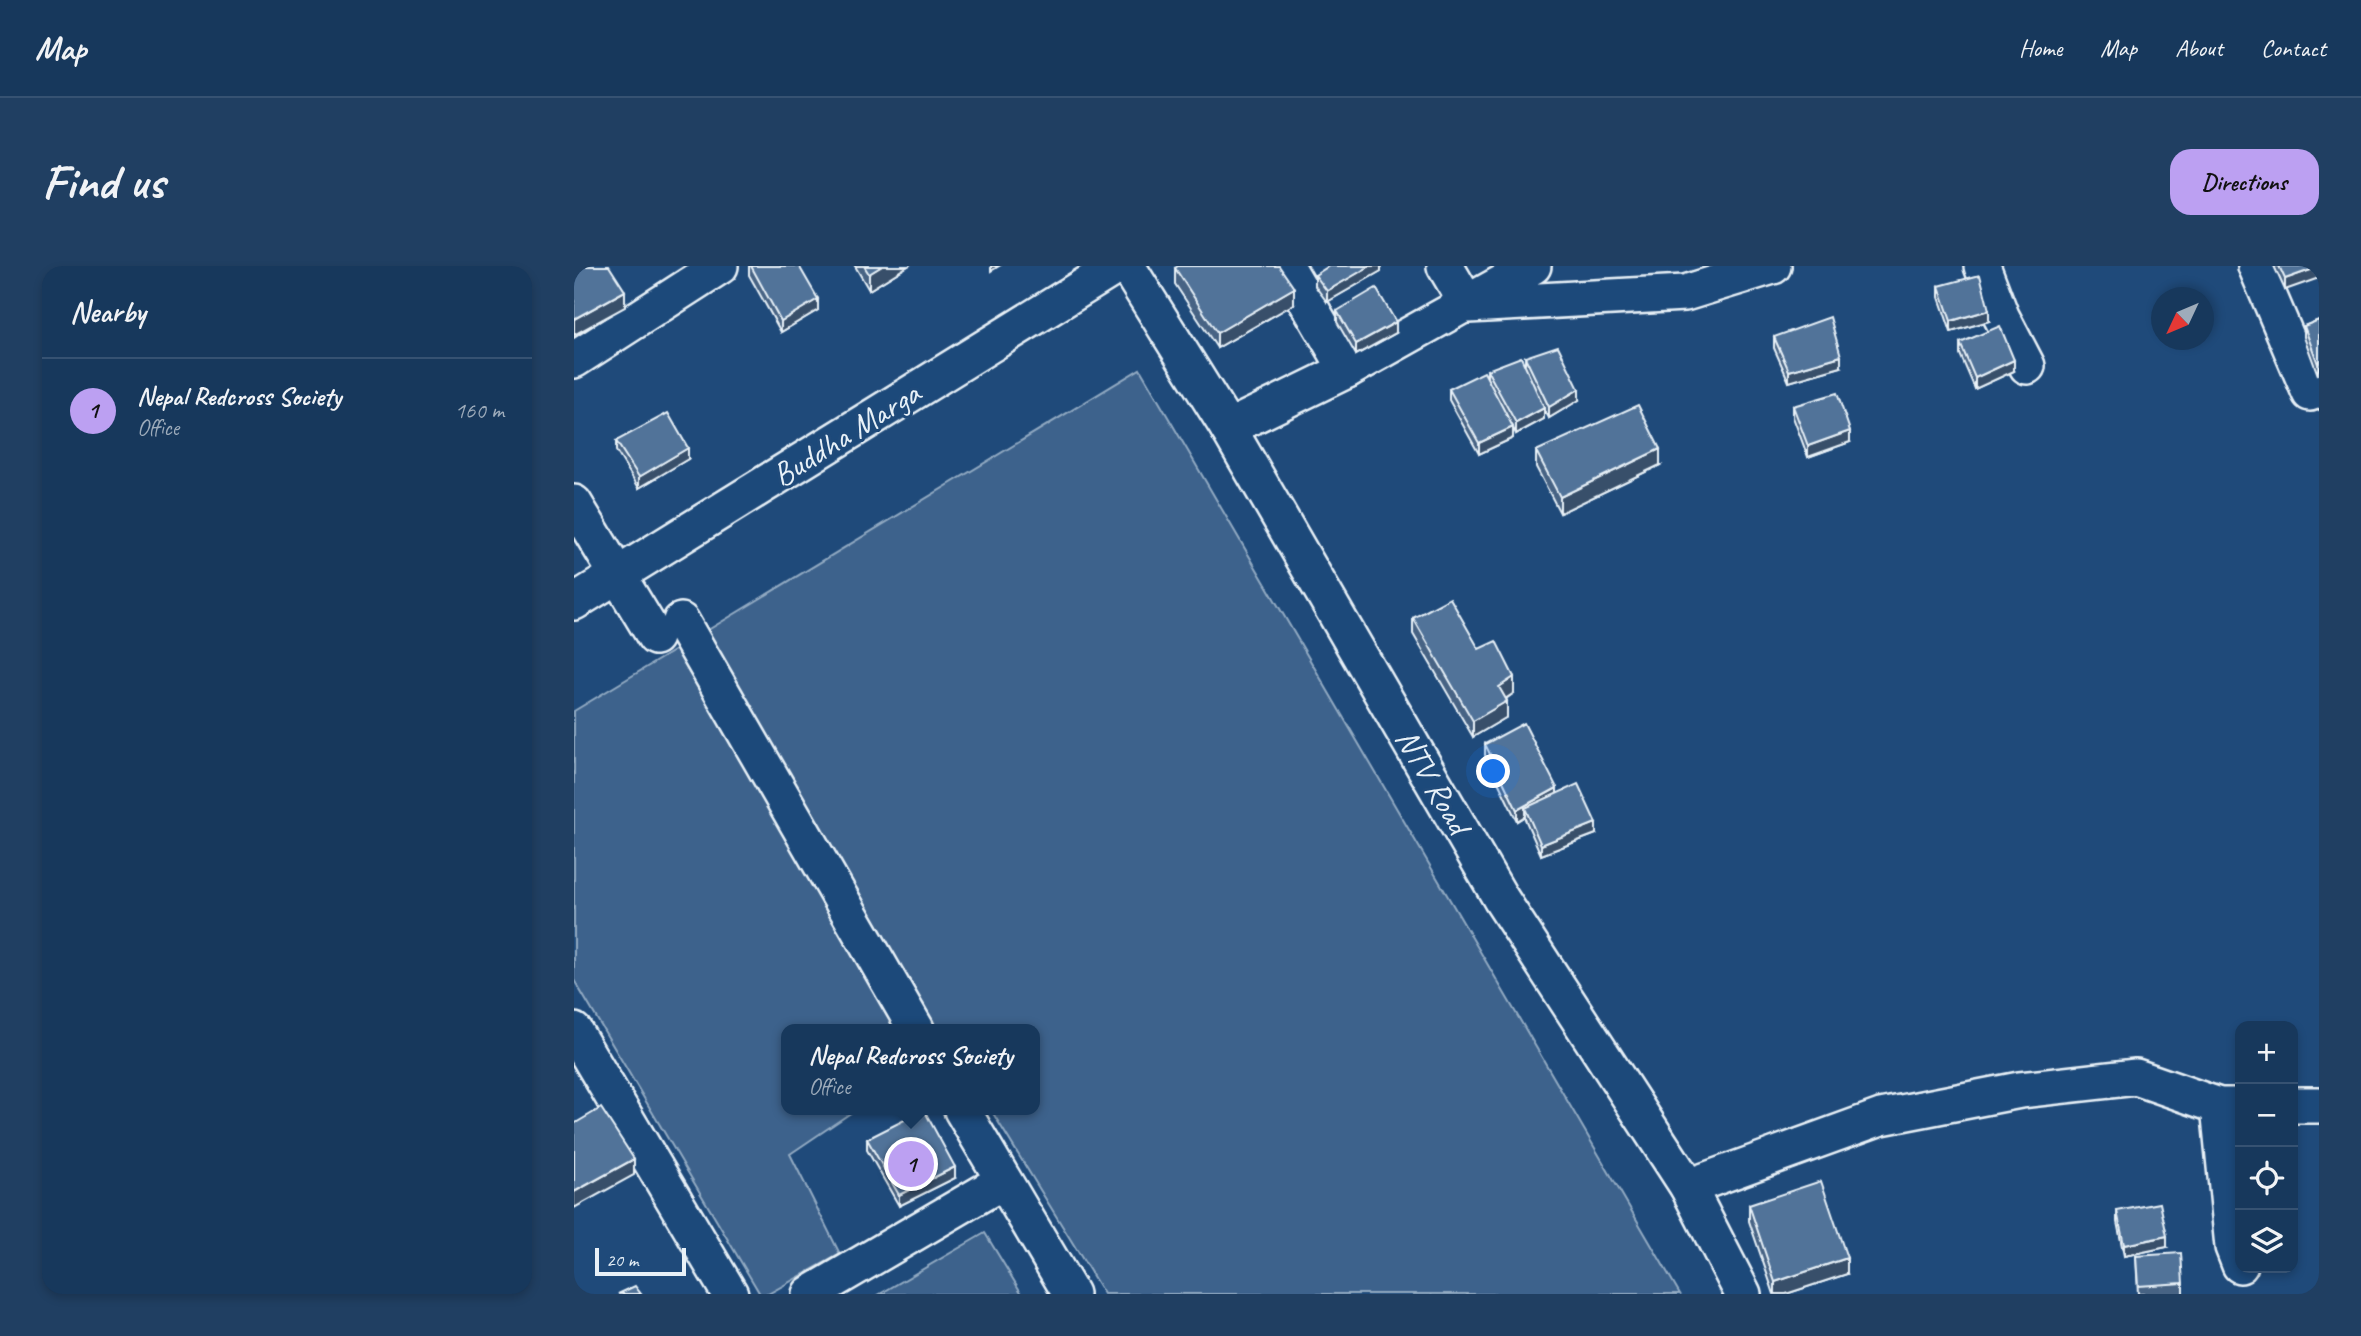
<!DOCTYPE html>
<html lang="en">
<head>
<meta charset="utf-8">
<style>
  body { margin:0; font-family:Caveat,sans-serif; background:#203f62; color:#f1f3f6 }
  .controls { position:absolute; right:21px; bottom:21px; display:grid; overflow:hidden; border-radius:14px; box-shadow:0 4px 10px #0003 }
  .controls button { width:63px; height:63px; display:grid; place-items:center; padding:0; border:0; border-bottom:2px solid #365272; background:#17385c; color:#f1f3f6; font:35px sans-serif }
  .compass { position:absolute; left:1577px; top:21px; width:63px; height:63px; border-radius:50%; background:#17385c; box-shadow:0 4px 10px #0003; rotate:226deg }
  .scale { position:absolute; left:21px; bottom:18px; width:91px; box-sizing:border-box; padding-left:7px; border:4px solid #e8f1f8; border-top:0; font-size:19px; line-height:24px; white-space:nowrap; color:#e8f1f8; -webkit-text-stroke:5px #1f4a7a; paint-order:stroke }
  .you { position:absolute; left:920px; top:506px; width:24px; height:24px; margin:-18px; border:5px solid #fff; border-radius:50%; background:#1a73e8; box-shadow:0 0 0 10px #1a73e833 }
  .badge { display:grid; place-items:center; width:46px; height:46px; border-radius:50%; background:#bca0f2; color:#111; font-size:23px; font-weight:700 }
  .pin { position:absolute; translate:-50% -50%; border:4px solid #fff; box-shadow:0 2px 7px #0006 }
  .popup { position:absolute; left:207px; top:758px; width:259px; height:91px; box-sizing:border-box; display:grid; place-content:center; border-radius:14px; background:#17385c; filter:drop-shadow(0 2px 5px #0005); font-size:23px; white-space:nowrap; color:#9eacbb }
  .popup b { font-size:26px; color:#f1f3f6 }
  .popup::after { content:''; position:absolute; left:50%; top:100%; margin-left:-14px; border:14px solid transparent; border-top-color:#17385c }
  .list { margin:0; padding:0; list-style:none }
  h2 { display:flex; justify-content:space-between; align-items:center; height:91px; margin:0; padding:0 28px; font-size:30px }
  h2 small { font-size:23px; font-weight:400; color:#9eacbb }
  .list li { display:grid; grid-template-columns:46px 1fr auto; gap:21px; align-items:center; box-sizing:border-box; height:105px; padding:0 28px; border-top:2px solid #365272 }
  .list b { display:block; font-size:26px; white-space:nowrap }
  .list p { margin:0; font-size:23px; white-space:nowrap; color:#9eacbb }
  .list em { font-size:23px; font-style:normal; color:#9eacbb }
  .icon { flex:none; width:38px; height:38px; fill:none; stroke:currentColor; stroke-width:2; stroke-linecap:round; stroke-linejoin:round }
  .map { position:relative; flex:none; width:1745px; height:1028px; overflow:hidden; border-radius:21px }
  header { display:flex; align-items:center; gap:42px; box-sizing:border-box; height:98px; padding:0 35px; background:#17385c; border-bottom:2px solid #365272 }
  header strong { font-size:33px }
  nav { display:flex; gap:38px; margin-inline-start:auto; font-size:24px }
  .intro { display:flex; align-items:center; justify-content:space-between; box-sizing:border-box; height:168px; padding:0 42px }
  h1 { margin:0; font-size:49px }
  .button { padding:18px 32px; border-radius:21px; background:#bca0f2; color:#111; font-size:24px; font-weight:700 }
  main { display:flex; gap:42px; padding:0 42px }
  aside { flex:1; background:#17385c; border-radius:21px; box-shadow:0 4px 10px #0003 }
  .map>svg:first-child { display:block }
  .green { fill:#3c628c; stroke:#92aac2; stroke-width:2 }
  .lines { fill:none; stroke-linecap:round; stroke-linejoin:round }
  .street-casing { stroke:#e8f1f8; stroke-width:40 }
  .street { stroke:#1f4a7a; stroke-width:35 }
  .wall { fill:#466384; stroke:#e8f1f8; stroke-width:2 }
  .shaded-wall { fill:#39506b; stroke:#e8f1f8; stroke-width:2 }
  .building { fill:#517399; stroke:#e8f1f8; stroke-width:2 }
  .labels { text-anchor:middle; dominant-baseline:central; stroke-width:6; stroke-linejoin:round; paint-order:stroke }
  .street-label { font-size:33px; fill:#e8f1f8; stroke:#1f4a7a }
</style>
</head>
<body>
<header>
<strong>Map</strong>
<nav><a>Home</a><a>Map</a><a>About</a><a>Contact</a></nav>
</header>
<div class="intro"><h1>Find us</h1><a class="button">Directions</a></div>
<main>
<aside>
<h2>Nearby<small></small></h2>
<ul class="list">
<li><span class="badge">1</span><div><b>Nepal Redcross Society</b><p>Office</p></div><em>160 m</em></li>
</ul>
</aside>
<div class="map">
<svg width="1745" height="1028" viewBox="0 0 1745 1028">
  <rect width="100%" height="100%" fill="#1f4a7a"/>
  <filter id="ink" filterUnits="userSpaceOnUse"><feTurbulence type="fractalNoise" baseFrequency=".0143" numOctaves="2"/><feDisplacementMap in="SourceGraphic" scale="14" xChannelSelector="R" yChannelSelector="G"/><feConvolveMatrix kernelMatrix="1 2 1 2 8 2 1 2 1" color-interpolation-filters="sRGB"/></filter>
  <g filter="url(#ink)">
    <!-- green -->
    <g class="green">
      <path d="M566,103l540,925h-576l-113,-184h44v-81h-248v81h68l-65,44 50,100 -72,40h-8l-186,-314v-269z"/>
      <path d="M411,967l37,61h-142z"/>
    </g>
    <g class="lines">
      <!-- street casing -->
      <g class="street-casing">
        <g id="street">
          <path d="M553,0l101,162 273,471 187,288 55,107"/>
          <path d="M712,0l61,104"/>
          <path d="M871,0l23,39 217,-12 88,-27"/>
          <path d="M1408,0l19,50 26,50"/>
          <path d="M1682,0l54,127"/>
          <path d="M0,94l146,-94"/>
          <path d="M654,162l119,-58 186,-104"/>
          <path d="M0,237l81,134"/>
          <path d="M0,336l543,-336"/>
          <path d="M107,355l235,408"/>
          <path d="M0,765l156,263"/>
          <path d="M1719,839h26"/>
          <path d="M1645,840l14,141 7,18"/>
          <path d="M388,844l109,184"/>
          <path d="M1114,921l193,-70 139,-27 116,-13 83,29h21"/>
          <path d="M236,1028l193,-113"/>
        </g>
      </g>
      <!-- street -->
      <use href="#street" class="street"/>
    </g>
    <!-- wall -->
    <g class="wall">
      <path d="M175,0h50l19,44 -37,22 -32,-57z"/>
      <path d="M281,0h53l-39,24z"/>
      <path d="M807,0v5l-54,31 -12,-16v-11z"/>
      <path d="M1700,0h45l-34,24z"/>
      <path d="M601,2l119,36 -77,44 -42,-64z"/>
      <path d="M1365,20l50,35 -38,11 -12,-35z"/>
      <path d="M763,45l59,22 -40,22 -19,-33z"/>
      <path d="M1745,54l-1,55 -14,-38v-11z"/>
      <path d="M1200,71l67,30 -52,15 -15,-34z"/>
      <path d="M1386,77l54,28 -39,18 -15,-35z"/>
      <path d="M951,91l54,43 -30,18 -5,-9v10l-28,15 -3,-6v10l-34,16 -30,-54v-11l38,-10v-9l38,-6z"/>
      <path d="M1219,140l57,36 -42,15 -15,-40z"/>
      <path d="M42,175l72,18 -49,29 -23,-37z"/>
      <path d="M962,185l124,14 -100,48 -24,-46z"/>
      <path d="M839,352l66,31 35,44 -8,6 1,18 -34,20 -60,-103z"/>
      <path d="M911,478l72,50 39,40 -55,21 -16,-36v-3l-8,5 -32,-66z"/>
      <path d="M293,873l88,39 -56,28 -32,-56z"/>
      <path d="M1175,939l98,69 -61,20h-12l-25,-73z"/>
      <path d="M1543,945l50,36 -43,9 -7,-34z"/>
      <path d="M1562,990l47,27v11h-45z"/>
    </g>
    <!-- shaded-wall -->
    <g class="shaded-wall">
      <path d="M308,0h26l-39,24v-16z"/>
      <path d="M417,0h8l-8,5z"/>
      <path d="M796,0h11v5l-54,31v-11z"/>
      <path d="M1745,1v11l-34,12v-11z"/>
      <path d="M720,22v16l-77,44v-15z"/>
      <path d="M51,25v16l-51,28v-16z"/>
      <path d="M244,33v11l-37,22v-11z"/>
      <path d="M1415,44v11l-38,11v-11z"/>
      <path d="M822,56v11l-40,22v-11z"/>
      <path d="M1267,90v11l-52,15v-11z"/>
      <path d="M1440,94v11l-39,18v-11z"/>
      <path d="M1005,123v11l-30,18v-11z"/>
      <path d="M970,142v11l-28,15v-11z"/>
      <path d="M939,161v11l-34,16v-11z"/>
      <path d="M1276,165v11l-42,15v-11z"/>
      <path d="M114,182v11l-49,29v-11z"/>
      <path d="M1086,183v16l-100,48v-16z"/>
      <path d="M940,411v16l-15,10v-16z"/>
      <path d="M933,435v16l-34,20v-16z"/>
      <path d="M983,522v11l-32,9v8l-8,5v-11z"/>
      <path d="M1022,557v11l-55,21v-10z"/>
      <path d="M60,893v16l-60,33v-16z"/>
      <path d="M381,901v11l-56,28v-11z"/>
      <path d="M1593,970v11l-43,9v-11z"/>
      <path d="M1273,992v16l-61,20h-11v-12z"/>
    </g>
    <!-- building -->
    <g class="building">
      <path d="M0,0h35l16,25 -51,28z"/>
      <path d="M177,0h48l19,33 -37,22z"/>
      <path d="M290,0h18l-13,8z"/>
      <path d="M604,0h101l15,22 -77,45 -42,-65z"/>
      <path d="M755,0h41l-43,25 -12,-16z"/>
      <path d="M1705,0h40v1l-34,12z"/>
      <path d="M1406,9l9,35 -38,11 -12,-35z"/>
      <path d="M802,22l20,34 -40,22 -19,-33z"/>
      <path d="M1256,51l11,39 -52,15 -15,-34z"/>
      <path d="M1745,54v43l-1,1 -14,-38z"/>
      <path d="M1426,60l14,34 -39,18 -15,-35z"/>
      <path d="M984,80l21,43 -30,18 -24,-50z"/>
      <path d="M947,91l23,51 -28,15 -29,-53z"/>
      <path d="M910,106l29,55 -34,16 -30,-54z"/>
      <path d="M1263,127l13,38 -42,15 -15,-40z"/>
      <path d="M1064,139l22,44 -100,48 -24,-46z"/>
      <path d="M94,147l20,35 -49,29 -23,-36z"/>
      <path d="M876,332l29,51 17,-8 18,36 -15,10 8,14 -34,20 -60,-103z"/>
      <path d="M950,457l33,65 -40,22 -32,-66z"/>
      <path d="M1004,518l18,39 -55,22 -16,-37z"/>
      <path d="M27,842l33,51 -60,33v-68z"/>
      <path d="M350,844l31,57 -56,28 -32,-56z"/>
      <path d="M1247,915l26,77 -72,24 -26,-77z"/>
      <path d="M1586,937l7,33 -43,9 -7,-34z"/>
      <path d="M1607,987l2,30 -45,3 -2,-30z"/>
      <path d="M61,1020l6,8h-23z"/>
    </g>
  </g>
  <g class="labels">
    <!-- street labels -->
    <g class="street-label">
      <text transform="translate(272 168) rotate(-32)">Buddha Marga</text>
      <text transform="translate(859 515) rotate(60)">NTV Road</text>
    </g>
  </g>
</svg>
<div class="controls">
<button>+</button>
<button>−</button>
<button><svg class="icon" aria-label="locate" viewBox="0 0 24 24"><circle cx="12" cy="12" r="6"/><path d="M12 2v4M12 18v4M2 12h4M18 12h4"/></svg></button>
<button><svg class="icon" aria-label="layers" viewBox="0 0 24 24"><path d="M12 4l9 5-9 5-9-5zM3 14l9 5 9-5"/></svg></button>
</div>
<svg class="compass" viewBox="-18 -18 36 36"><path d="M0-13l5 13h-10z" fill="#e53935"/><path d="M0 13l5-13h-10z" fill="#9eacbb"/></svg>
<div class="scale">20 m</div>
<div class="you"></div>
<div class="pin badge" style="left:337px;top:898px">1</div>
<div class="popup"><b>Nepal Redcross Society</b>Office</div>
</div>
</main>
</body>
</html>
